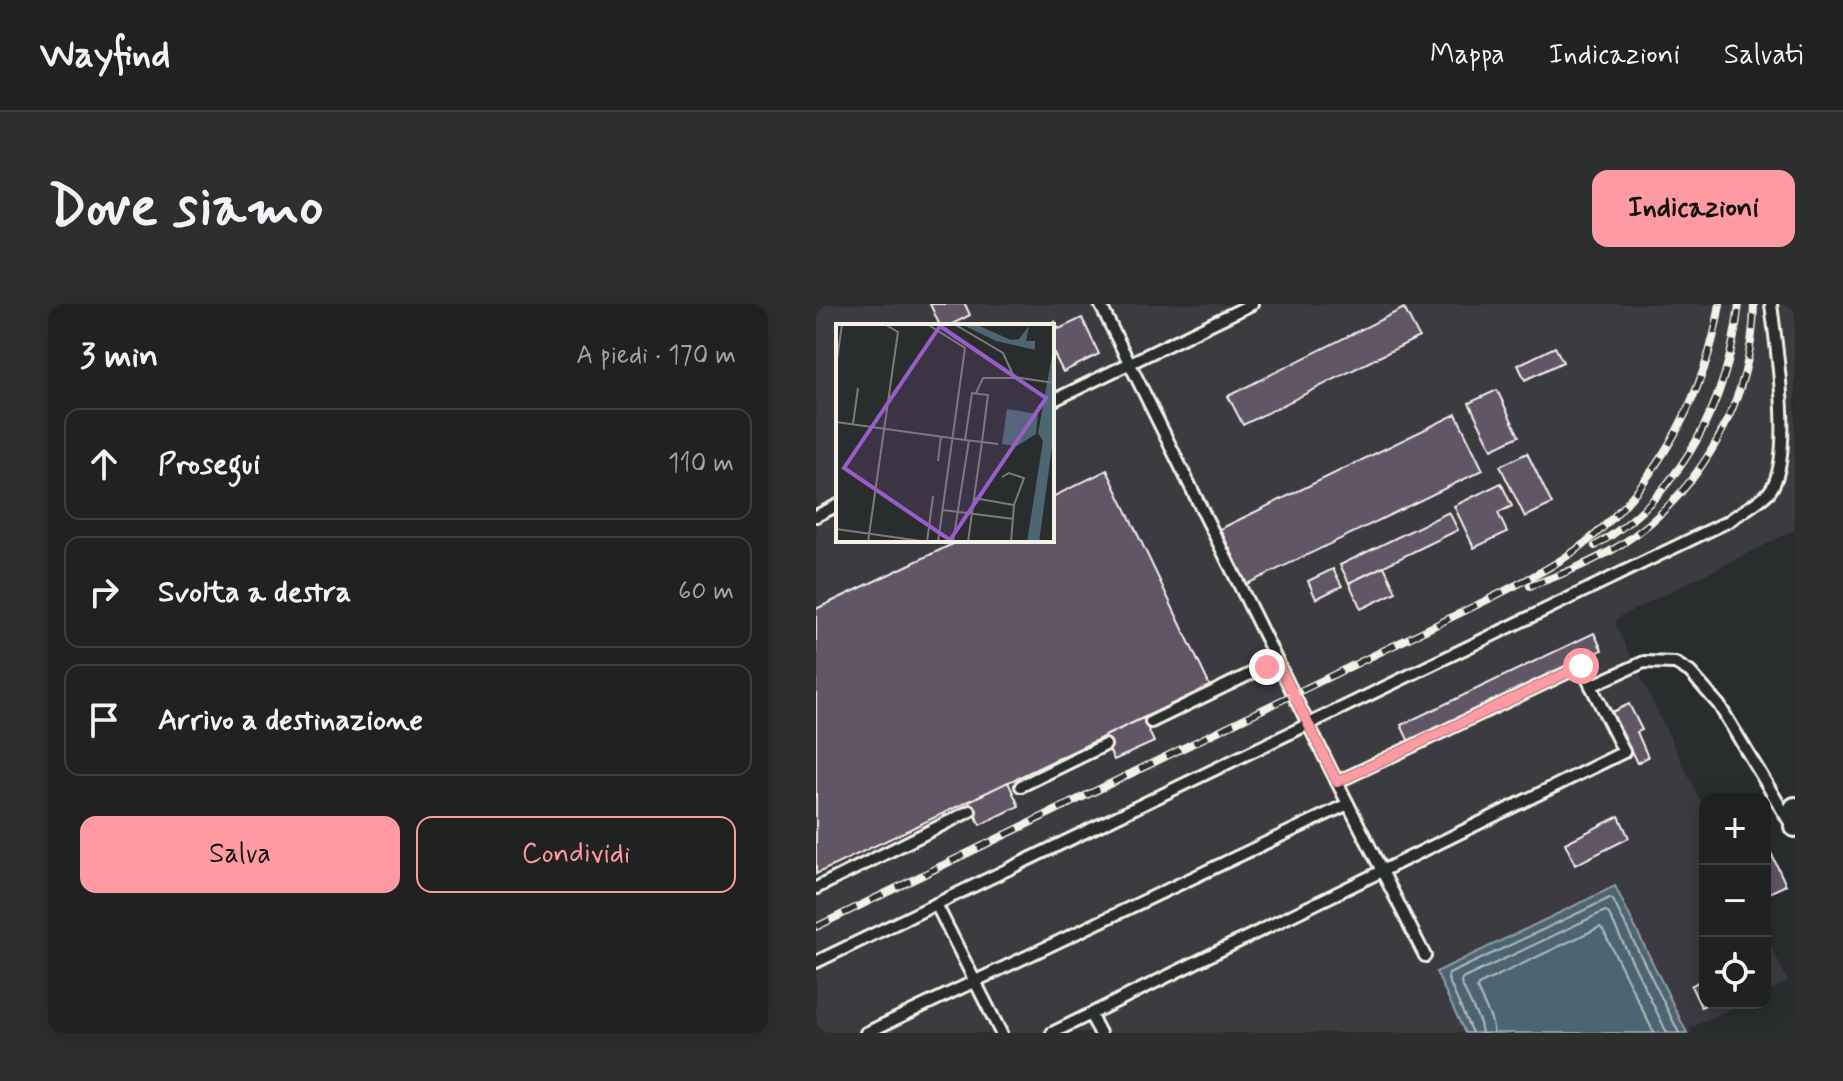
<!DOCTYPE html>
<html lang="it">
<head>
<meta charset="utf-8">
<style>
  body { margin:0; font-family:Mynerve,sans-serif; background:#2d2f2f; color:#f1f3f6 }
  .controls { position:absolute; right:24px; bottom:24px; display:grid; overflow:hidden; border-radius:16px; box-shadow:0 4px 20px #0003 }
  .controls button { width:72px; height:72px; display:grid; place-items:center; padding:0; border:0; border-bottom:2px solid #3d3f40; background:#202222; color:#f1f3f6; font:40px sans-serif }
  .stop { position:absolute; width:24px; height:24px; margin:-18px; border:6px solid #ff9aa2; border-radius:50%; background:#fff }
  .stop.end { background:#ff9aa2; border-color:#fff; box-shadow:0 2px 8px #0008 }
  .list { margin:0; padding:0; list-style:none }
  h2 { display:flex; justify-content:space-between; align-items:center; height:104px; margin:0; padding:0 32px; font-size:34px }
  h2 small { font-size:26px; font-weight:400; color:#a2a4a5 }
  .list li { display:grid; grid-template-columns:52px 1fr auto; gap:24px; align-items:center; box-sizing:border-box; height:112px; margin:0 16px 16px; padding:0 16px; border:2px solid #3d3f40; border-radius:16px }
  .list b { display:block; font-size:30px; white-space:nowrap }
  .list em { font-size:26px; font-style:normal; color:#a2a4a5 }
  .actions { display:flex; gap:16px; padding:24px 32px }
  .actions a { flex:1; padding:18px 0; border:2px solid #ff9aa2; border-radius:16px; text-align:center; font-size:28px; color:#ff9aa2 }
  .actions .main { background:#ff9aa2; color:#111 }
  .icon { flex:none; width:44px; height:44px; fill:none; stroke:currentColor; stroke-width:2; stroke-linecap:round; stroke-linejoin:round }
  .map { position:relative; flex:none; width:979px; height:729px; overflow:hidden; border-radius:16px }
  header { display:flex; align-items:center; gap:48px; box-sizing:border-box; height:112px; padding:0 40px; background:#202222; border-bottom:2px solid #3d3f40 }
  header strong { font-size:38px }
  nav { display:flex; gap:44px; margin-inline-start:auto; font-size:28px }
  .intro { display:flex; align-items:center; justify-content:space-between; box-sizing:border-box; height:192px; padding:0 48px }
  h1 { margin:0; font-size:56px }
  .button { padding:20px 36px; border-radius:16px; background:#ff9aa2; color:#111; font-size:28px; font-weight:700 }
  main { display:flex; gap:48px; padding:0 48px }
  aside { flex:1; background:#202222; border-radius:16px; box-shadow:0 4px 20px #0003 }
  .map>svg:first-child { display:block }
  .built { fill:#3a3a3f; fill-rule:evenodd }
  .water { fill:#4e6572; stroke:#909da1; stroke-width:2 }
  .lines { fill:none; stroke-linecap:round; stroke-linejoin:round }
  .shore { stroke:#b2b9b9; stroke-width:2 }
  .building { fill:#615766; stroke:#f4f1e8; stroke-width:2 }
  .service-casing { stroke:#f4f1e8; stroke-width:16 }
  .minor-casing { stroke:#f4f1e8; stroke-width:26 }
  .service { stroke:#2a2d2e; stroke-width:10 }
  .minor { stroke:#2a2d2e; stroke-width:20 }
  .rail-casing { stroke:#f4f1e8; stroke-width:8 }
  .rail { stroke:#2a2d2e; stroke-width:5; stroke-dasharray:15; stroke-linecap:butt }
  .route { stroke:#ff9aa2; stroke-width:10 }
  .inset-road { fill:none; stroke:#7b7b78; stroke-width:2 }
  .view { fill:#995dc9; fill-opacity:0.15; stroke:#995dc9; stroke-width:4 }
  .inset-edge { fill:none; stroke:#f4f1e8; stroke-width:4 }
</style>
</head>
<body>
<header>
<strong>Wayfind</strong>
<nav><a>Mappa</a><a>Indicazioni</a><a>Salvati</a></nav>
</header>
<div class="intro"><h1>Dove siamo</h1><a class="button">Indicazioni</a></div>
<main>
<aside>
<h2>3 min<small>A piedi · 170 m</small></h2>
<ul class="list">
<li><svg class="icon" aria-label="ahead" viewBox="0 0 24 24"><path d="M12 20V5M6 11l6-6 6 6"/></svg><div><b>Prosegui</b></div><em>110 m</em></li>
<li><svg class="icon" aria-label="right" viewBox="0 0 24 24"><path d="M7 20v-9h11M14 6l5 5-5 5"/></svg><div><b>Svolta a destra</b></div><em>60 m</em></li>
<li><svg class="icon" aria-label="arrive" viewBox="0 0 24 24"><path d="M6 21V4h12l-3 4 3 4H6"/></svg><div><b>Arrivo a destinazione</b></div></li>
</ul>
<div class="actions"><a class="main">Salva</a><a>Condividi</a></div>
</aside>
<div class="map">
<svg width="979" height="729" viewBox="0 0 979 729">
  <rect width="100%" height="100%" fill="#2a2d2e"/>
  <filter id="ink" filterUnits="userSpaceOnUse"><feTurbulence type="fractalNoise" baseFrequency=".0125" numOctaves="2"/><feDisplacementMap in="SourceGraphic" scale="16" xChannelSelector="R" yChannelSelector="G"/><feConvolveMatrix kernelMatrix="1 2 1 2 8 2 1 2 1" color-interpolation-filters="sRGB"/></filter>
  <g filter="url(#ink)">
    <!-- built -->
    <g class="built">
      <path d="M0,0h979v226l-172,85 -6,4 -1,7 89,184v193h38l-53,25 2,5h-876zM22,22h214v214h-214z"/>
      <path d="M949,629l23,49 -23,11z"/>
    </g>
    <!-- water -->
    <path class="water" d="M799,582l72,147h-222l-29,-61z"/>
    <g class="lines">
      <!-- shore -->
      <g class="shore">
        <path d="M656,729l-24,-54 1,-5 161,-76 3,2 66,133"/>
        <path d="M666,729l-2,-10 -19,-40 1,-4 143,-68 4,3 58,119"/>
        <path d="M678,729l-3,-14 -14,-30 1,-4 122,-58 3,3 51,103"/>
      </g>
    </g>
    <!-- building -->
    <g class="building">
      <path d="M114,0h35l5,11 -21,11h-9z"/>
      <path d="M588,4l15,29 -176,88 -15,-29z"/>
      <path d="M266,14l17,36 -36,18 -11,-22v-24h-7l10,-5 4,8z"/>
      <path d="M739,43l8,15 -38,18 -7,-15z"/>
      <path d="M681,86l22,46 -27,13 -23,-46z"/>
      <path d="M640,110l27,56 -236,114 -27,-55z"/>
      <path d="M711,149l25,51 -27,13 -25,-51z"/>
      <path d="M291,166l103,216 -394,188v-265l145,-69h91v-43z"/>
      <path d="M685,179l11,23 -14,7 9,19 -33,16 -20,-42z"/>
      <path d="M633,208l9,18 -109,53 -9,-18z"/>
      <path d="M568,262l12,26 -35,17 -12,-26z"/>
      <path d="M517,265l9,17 -26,13 -8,-18z"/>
      <path d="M778,329l8,17 -193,92 -8,-17z"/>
      <path d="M813,400l13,26 -5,2 11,25 -11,6 -25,-51z"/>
      <path d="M327,414l11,24 -40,18 -11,-23z"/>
      <path d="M192,478l11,24 -39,19 -11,-24z"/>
      <path d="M803,512l10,22 -54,27 -10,-22z"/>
      <path d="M949,536l21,45 -21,10z"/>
      <path d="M889,674v25h5l-9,4 -10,-21z"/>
    </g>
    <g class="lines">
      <!-- service casing -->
      <g class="service-casing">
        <g id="service">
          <path d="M284,0l237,478"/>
          <path d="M236,97l200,-97"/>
          <path d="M0,212l22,-11"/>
          <path d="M775,382l53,-24 31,1 15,9 29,33 73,121"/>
          <path d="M335,418l126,-61"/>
          <path d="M205,482l84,-41"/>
          <path d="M0,584l154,-77"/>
          <path d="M120,600l65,129"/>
          <path d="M0,658l913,-441c12,-9 29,-18 40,-29 26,-31 7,-146 2,-188"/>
          <path d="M274,710l10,19"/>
          <path d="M50,729l482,-229"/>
          <path d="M236,729l572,-281 -43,-86 -244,116 88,174"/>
        </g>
      </g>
      <!-- minor casing -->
      <g class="minor-casing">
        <path id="minor" d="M979,504v18"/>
      </g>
      <!-- service -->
      <use href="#service" class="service"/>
      <!-- minor -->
      <use href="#minor" class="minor"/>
      <!-- rail casing -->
      <g class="rail-casing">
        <g id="rail">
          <path d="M779,242c87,-52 133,-144 144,-242"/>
          <path d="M714,282c31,-11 61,-23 89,-40 81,-52 134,-146 135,-242"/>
          <path d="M0,623l669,-326c37,-19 80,-39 111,-67 66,-60 110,-143 124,-230"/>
        </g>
      </g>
      <!-- rail -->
      <use href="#rail" class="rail"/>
    </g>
  </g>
  <g class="lines" filter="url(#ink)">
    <!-- route -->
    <path class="route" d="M451,363l10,-6 60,121 244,-116"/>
  </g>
  <!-- overview -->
  <g transform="translate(20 20)">
    <rect width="218" height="218" fill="#2a2d2e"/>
    <path d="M125,0h14l36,16 8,-1 10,-13 -3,15h9v9l-39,-9zM218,21v88l-15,109h-12l16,-101 -5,-8zM171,85l31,5 -2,20 -19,12 -15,-2z" fill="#4e6572"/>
    <path class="inset-road" d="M91,0l38,24 -27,194M118,0l49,29 11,24 40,6M0,43l6,-43M140,69l7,-15h31M0,98l129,18M17,100l5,-36M102,137l3,-25M166,153l7,-4 15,5 -10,27M138,174l40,7 -3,37M107,186l71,9M0,205l92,13M32,218l30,-210 -12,-7M91,218l6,-46M117,218l16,-102M132,218l4,-29 2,-15 8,-56 6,-47 -16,-2 -7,47 17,2 16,2"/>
    <path class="view" d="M104,2l106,72 -96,142 -106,-72z"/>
    <rect width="218" height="218" class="inset-edge"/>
  </g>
</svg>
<div class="controls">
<button>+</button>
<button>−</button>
<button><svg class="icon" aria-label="locate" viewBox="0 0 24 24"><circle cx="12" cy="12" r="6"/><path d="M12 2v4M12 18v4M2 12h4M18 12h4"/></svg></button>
</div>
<div class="stop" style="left:765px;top:362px"></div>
<div class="stop end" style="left:451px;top:363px"></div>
</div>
</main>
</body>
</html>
